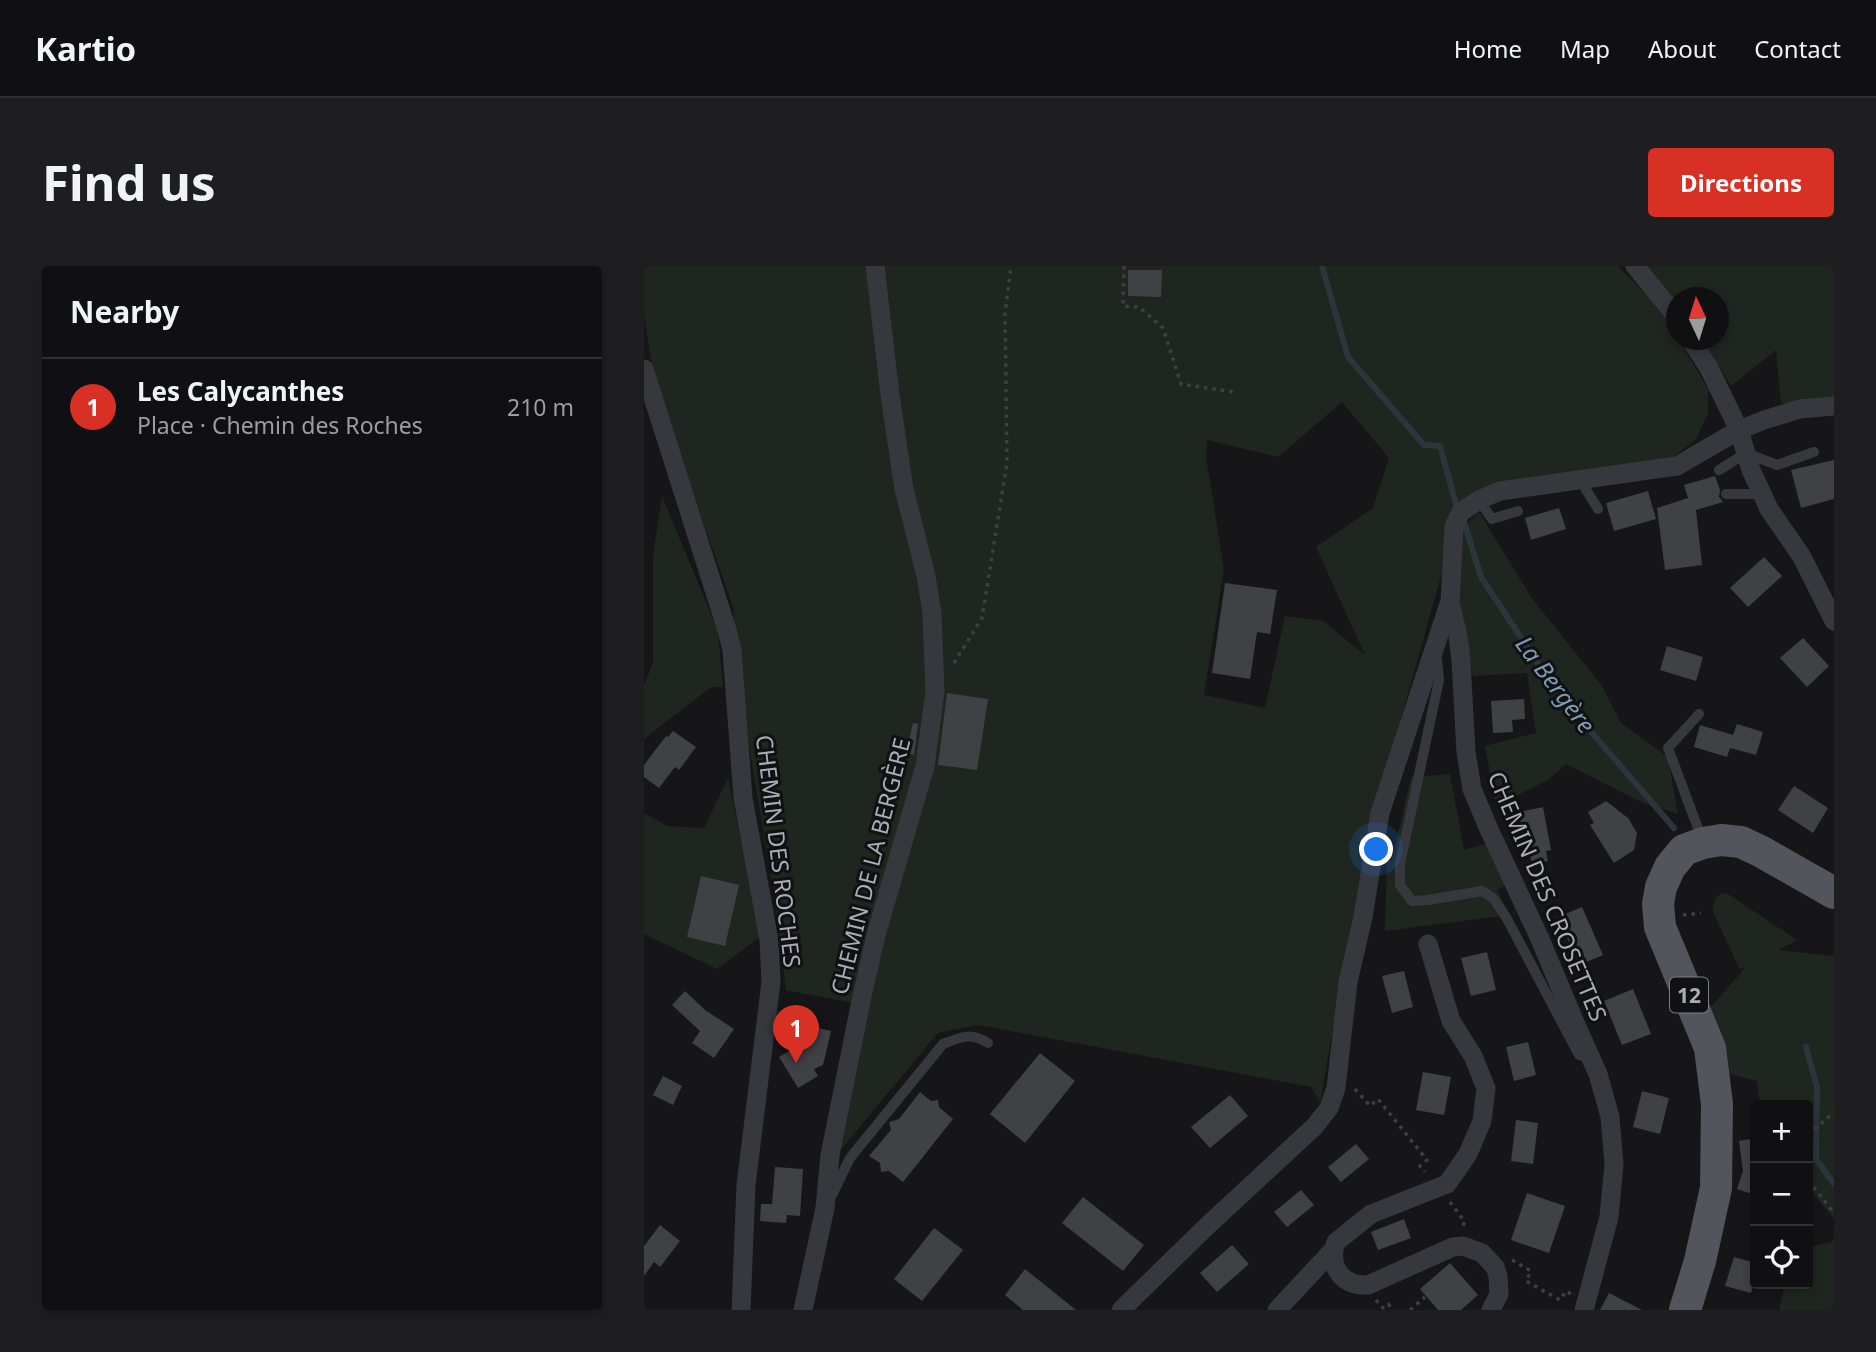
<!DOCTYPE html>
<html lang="en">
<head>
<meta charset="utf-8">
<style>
  body { margin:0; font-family:"Noto Sans",sans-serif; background:#1e1e20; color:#f1f3f6 }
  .controls { position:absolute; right:21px; bottom:21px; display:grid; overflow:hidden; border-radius:7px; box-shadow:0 4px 10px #0003 }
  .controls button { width:63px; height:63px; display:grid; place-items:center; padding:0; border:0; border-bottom:2px solid #303032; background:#101012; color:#f1f3f6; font:35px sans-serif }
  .compass { position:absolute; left:1022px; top:21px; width:63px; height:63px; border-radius:50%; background:#101012; box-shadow:0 4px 10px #0003; rotate:356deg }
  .you { position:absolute; left:733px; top:584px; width:24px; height:24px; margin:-18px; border:5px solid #fff; border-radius:50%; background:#1a73e8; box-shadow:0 0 0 10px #1a73e833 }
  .badge { display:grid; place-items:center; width:46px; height:46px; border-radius:50%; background:#d93025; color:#fff; font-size:23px; font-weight:700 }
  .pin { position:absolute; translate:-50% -58px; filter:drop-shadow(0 2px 4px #0008) }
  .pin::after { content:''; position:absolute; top:37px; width:24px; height:21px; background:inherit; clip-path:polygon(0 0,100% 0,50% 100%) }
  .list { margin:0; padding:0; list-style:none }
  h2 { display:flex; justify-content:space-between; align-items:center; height:91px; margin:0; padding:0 28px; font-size:30px }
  h2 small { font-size:23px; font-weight:400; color:#9c9d9f }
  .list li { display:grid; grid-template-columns:46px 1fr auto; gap:21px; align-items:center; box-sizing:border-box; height:98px; padding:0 28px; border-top:2px solid #303032 }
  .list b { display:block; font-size:26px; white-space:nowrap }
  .list p { margin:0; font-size:23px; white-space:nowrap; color:#9c9d9f }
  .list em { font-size:23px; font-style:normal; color:#9c9d9f }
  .icon { flex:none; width:38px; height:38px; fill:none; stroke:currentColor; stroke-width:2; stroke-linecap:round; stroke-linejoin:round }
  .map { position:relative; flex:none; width:1190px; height:1044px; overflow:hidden; border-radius:7px }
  header { display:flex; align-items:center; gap:42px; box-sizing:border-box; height:98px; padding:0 35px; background:#101012; border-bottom:2px solid #303032 }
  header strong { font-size:33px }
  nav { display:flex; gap:38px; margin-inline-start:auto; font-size:24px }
  .intro { display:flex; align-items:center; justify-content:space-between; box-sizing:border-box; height:168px; padding:0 42px }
  h1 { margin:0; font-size:49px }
  .button { padding:18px 32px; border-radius:7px; background:#d93025; color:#fff; font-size:24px; font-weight:700 }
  main { display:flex; gap:42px; padding:0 42px }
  aside { flex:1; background:#101012; border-radius:7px; box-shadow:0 4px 10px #0003 }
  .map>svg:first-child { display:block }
  .green { fill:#1e261f; fill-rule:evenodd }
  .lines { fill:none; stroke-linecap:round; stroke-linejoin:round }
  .stream { stroke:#2c353c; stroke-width:6 }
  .building { fill:#404145 }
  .path { stroke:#3d3f44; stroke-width:3.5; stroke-dasharray:3.5 5; stroke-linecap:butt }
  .lane { stroke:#37383d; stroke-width:10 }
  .street { stroke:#37383d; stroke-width:19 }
  .primary { stroke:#53555c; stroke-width:32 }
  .labels { text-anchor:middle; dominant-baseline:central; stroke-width:6; stroke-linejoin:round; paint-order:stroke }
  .shield { fill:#111113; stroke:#7b7e86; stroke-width:2 }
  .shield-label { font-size:21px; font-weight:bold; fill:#a8adb8 }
  .street-label { font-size:23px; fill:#a8adb8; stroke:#111113 }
  .water-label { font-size:24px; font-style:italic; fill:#7f9bb3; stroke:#111113 }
</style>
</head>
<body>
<header>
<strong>Kartio</strong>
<nav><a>Home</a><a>Map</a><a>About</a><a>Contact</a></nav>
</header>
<div class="intro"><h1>Find us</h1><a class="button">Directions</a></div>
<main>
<aside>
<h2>Nearby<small></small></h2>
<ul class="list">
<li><span class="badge">1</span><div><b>Les Calycanthes</b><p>Place · Chemin des Roches</p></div><em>210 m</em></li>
</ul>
</aside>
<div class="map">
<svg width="1190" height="1044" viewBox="0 0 1190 1044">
  <rect width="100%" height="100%" fill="#161618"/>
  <!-- green -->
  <g class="green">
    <path d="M0,0h974c15,16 57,53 58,74h3l29,49v25l-12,25 -24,19 -114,17 -109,48 -8,53 -65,232 -34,170 -22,125 -9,-16 -333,-62 -40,8 -95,114 -14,4 24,-148 -67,-13 -12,-95 -25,-150 -16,-138 -53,-151 -29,-96 -7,-46zM698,136l47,56 -16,50 -57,39 49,108 -42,-34 -38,-5 -20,92 -61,-13 20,-126 -18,-112 1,-17 71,17z"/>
    <path d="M1003,0h187v133l-53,5 -5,-54 -45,36 -28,-46h15v-42h-42v4z"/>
    <path d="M18,230l56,135 5,56h-12l-67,52v-53l9,-24v-106z"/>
    <path d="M835,246l52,85 71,89 19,37 47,34 10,57 -35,-11 -77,-39 -18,16 -52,26 -11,-60 51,-13 -9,-60 -54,3 -15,-72 4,-75z"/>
    <path d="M806,508l14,76 25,-7 19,41 -11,6 13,25 -125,16 2,-70h5l19,-84z"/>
    <path d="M84,512l33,158 -44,33 -73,-35v-121l23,13 37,2z"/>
    <path d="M1077,627l7,1 69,46 -18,10 55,6v263l-26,-32 2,-37 -2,-1v-44h-48l-3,-24 -40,-10 -13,-56 42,-48 -7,1 -26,-56c0,-9 1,-13 8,-19z"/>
    <path d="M1190,971v73h-55l6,-26h23v-37l24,-5z"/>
  </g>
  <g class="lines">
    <!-- stream -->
    <g class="stream">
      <path d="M678,0l26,91 76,88 16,1 17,62"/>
      <path d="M821,259l16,52 75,114 118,137"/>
      <path d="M1162,781l11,40 -1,72 18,25"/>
    </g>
  </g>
  <!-- building -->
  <g class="building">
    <path d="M484,4h34l-1,27 -33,-1z"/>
    <path d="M1190,194v39l-33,9 -10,-38z"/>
    <path d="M1071,210l5,14 -1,7 4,5 -27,8 6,55 -37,5 -8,-62 31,-10 -4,-13z"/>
    <path d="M1004,225l8,28 -42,12 -8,-28z"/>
    <path d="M915,242l7,21 -35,11 -6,-22z"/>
    <path d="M1120,291l18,19 -34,31 -18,-19z"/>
    <path d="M581,317l52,7 -7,44 -13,-2 -7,47 -38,-6z"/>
    <path d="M1159,372l26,28 -22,21 -27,-29z"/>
    <path d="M1023,380l36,11 -7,24 -36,-11z"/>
    <path d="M303,427l41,6 -11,71 -39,-5z"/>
    <path d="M880,433l1,20 -13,1 1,12 -20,1 -2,-32z"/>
    <path d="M269,457l5,1 -4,31 -8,-2z"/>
    <path d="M1093,458l26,8 -7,23 -26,-7 -3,9 -33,-10 6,-22 33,10z"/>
    <path d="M29,465l23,16 -17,23 -4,-3 -16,21 -15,-11v-12l22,-29 2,1z"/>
    <path d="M1150,520l34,22 -15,25 -35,-23z"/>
    <path d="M962,535l22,17 9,15 -3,17 -20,13 -24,-38 4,-2 -6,-11z"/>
    <path d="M899,541l8,43 -5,1 2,10 -16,3 -2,-10 -8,1 -8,-42z"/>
    <path d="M57,610l38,9 -14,61 -38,-9z"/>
    <path d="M938,641l21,48 -24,10 -21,-48z"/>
    <path d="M843,686l9,38 -25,6 -10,-38z"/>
    <path d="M760,705l9,36 -21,6 -10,-37z"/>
    <path d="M989,723l18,45 -29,11 -18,-44z"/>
    <path d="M41,725l20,19 29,19 -20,29 -22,-15 8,-12 -28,-26z"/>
    <path d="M161,759l26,6 -8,34 -9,4 4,7 -20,12 -19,-31 20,-12z"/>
    <path d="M884,776l8,33 -22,6 -8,-34z"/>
    <path d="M396,787l35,28 -50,62 -35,-29z"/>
    <path d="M779,806l28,5 -7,38 -28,-5z"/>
    <path d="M19,810l19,10 -9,19 -20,-10z"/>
    <path d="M998,825l27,7 -9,36 -27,-7z"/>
    <path d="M276,826l11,9 7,-1 1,7 14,12 -50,63 -14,-11 -8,1 -1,-9 -11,-7 22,-26 -2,-8 10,-3z"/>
    <path d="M586,829l18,21 -38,32 -19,-21z"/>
    <path d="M872,854l22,3 -5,41 -22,-3z"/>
    <path d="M1106,873l5,4v52l-18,-6 6,-18 -4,-30z"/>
    <path d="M712,878l13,15 -28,23 -13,-15z"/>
    <path d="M131,901l28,2 -3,47 -13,-1 -1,8 -26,-2 1,-17h11z"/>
    <path d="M657,924l13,15 -27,22 -13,-15z"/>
    <path d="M883,927l38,13 -16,47 -38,-13z"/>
    <path d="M439,931l61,48 -21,26 -61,-48z"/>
    <path d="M760,953l7,19 -33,12 -7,-18z"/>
    <path d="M16,959l20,16 -20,26 -6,-5 -10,14v-30z"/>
    <path d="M290,962l29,22 -41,51 -28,-22z"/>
    <path d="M588,979l17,19 -32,28 -17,-19z"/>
    <path d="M1090,991l21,6v15l-4,15 -26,-7z"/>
    <path d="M806,997l28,32 -17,15h-23l-18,-21z"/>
    <path d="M381,1003l51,41h-53l-18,-15z"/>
    <path d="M965,1027l33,17h-42z"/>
  </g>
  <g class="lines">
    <!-- path -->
    <g class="path">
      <path d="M480,0l-1,40 16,1 24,21 18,56 53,8"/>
      <path d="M310,397l28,-45 25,-155 -2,-150 6,-47"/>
      <path d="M1039,649l18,-2"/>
      <path d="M711,823l15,17 8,-7 49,61 -7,6 5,6"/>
      <path d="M1164,869l26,-23"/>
      <path d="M1164,897l3,21 23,29"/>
      <path d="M806,936l15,20 -3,5"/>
      <path d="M868,994l19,11 -5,10 34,19 6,-9 5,3"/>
      <path d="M732,1034l7,8 5,-4 6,6"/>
      <path d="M766,1044l15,-13"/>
    </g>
    <!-- lane -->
    <g class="lane">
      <path d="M1075,204l27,-17 31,12 37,-13"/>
      <path d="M936,214l18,29"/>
      <path d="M1082,228h35"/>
      <path d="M835,234l13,19 26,-8"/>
      <path d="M793,393l2,21 -39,184v21l12,16 16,-1 54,-9 11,7 13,19 73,138 7,2"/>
      <path d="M1055,448l-31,34 34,91"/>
      <path d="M188,929l18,-37 93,-114c18,-7 27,-12 45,-1"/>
    </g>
    <!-- street -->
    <g class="street">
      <path d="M991,0l41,50"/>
      <path d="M1047,74l18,28 30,62 12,40 18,39 33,48 32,64"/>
      <path d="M0,103l83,261 5,20 11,148 26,142 2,42 -25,203 -5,125"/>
      <path d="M784,678l23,77 22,35 13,32 -4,33 -14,33 -21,30 -76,30 -35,28c-8,24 5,44 32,43l85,-38 10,-1 19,7 13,14 3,9 1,18 -8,16"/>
      <path d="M159,1044l22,-102 5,-53 31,-154 15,-66 49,-169 10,-74 -3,-79 -6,-37 -22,-87 -14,-94 -15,-129"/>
      <path d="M477,1044l84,-82 110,-102 14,-18 7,-20 12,-106 15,-65 17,-104 69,-209"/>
      <path d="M633,1044l56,-60"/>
      <path d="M940,1044l25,-93 5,-53 -4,-47 -12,-43 -22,-49 -36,-86 -53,-114 -15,-36 -6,-37 -5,-91 -3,-25 -8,-33 4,-77 7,-14 18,-12 21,-9 177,-25 62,-36 25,-10 36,-11 34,-3"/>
    </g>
    <!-- primary -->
    <path class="primary" d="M1041,1044l15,-49 16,-73 1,-84 -7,-56 -50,-121 -2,-23 3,-17 9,-20 14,-17 19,-7 18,-3 20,2 21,10 72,41"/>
  </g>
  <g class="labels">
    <!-- shield labels -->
    <rect class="shield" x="1026" y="711.5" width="38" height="35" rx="5"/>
    <g class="shield-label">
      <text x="1045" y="729">12</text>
    </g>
    <!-- street labels -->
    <g class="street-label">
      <text transform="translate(135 585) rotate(83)">CHEMIN DES ROCHES</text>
      <text transform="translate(226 600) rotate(-76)">CHEMIN DE LA BERGÈRE</text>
      <text transform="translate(904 630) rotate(67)">CHEMIN DES CROSETTES</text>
    </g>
    <!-- water labels -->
    <g class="water-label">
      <text transform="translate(912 418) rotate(53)">La Bergère</text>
    </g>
  </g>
</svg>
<div class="controls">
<button>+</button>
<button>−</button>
<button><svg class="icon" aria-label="locate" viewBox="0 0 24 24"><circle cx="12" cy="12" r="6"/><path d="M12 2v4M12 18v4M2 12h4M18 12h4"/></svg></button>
</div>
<svg class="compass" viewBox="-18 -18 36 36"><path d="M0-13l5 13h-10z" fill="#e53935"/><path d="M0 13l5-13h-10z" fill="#9c9d9f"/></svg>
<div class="you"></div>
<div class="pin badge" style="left:152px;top:797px">1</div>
</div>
</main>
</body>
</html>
